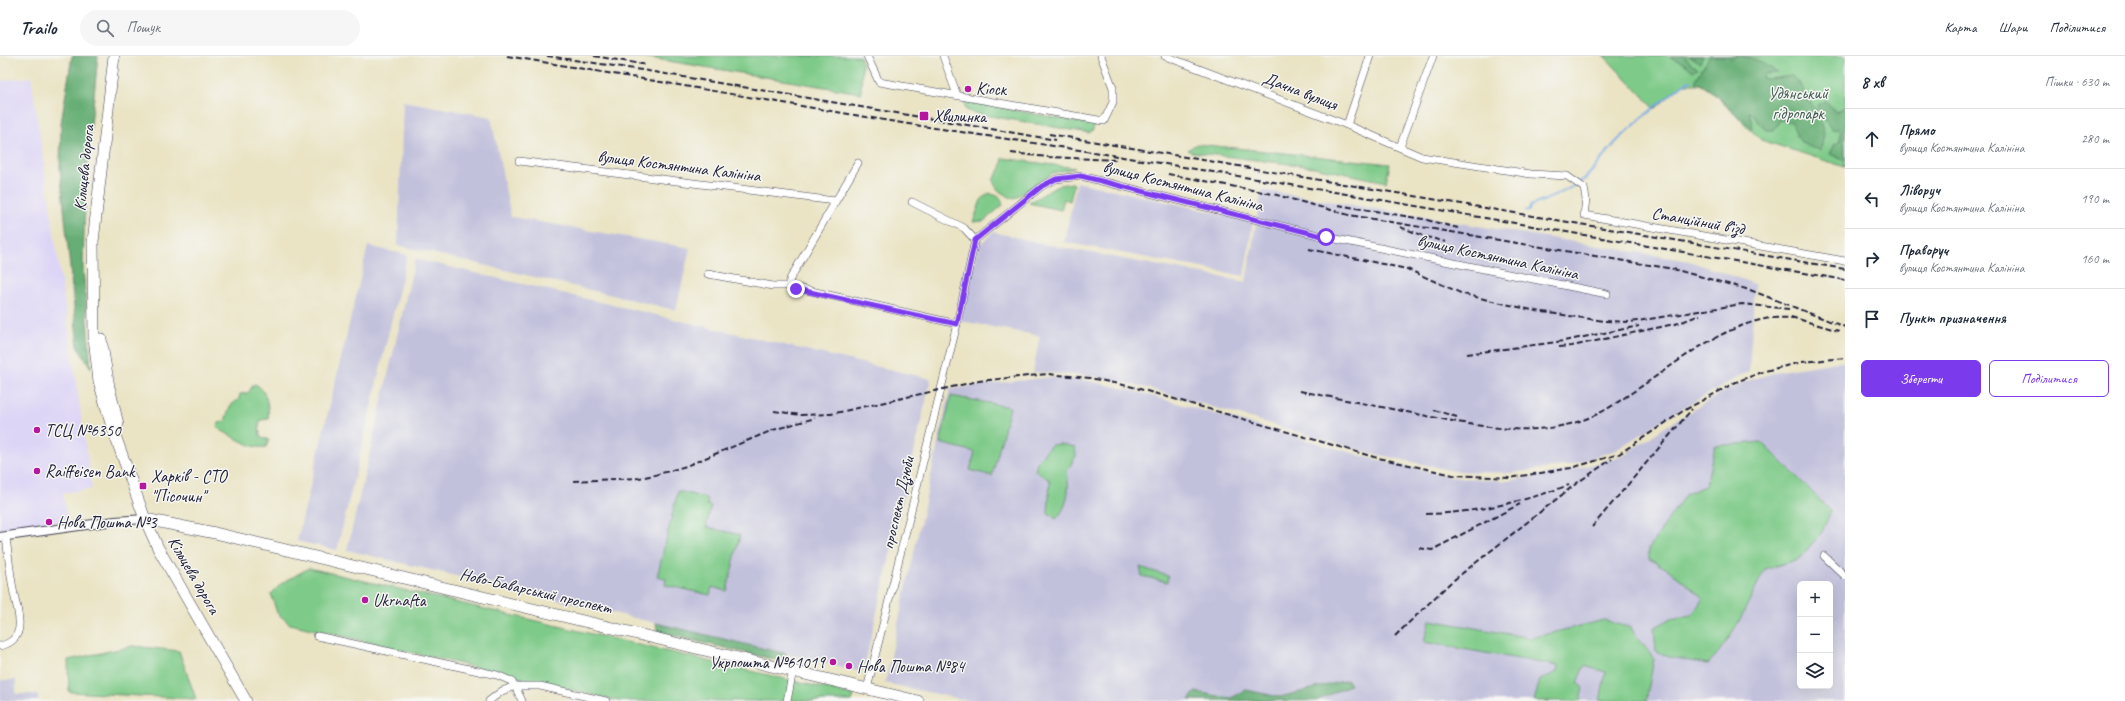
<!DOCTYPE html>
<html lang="uk">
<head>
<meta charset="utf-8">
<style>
  body { margin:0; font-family:Caveat,sans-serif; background:#f6f6f7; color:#1f2937 }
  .controls { position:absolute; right:12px; bottom:12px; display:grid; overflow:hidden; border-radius:6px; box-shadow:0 4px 16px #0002 }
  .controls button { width:36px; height:36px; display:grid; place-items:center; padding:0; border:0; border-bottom:1px solid #e0e1e3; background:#fff; color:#1f2937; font:20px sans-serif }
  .stop { position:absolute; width:12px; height:12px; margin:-9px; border:3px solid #7c3aed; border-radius:50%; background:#fff }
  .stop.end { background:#7c3aed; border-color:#fff; box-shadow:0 1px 4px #0008 }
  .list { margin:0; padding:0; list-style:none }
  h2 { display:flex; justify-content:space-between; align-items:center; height:52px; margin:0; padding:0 16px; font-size:17px }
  h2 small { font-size:13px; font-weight:400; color:#747a83 }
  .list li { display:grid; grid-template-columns:26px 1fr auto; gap:12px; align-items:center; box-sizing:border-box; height:60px; padding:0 16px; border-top:1px solid #e0e1e3 }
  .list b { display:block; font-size:15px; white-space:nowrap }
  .list p { margin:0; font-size:13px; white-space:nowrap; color:#747a83 }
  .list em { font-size:13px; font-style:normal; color:#747a83 }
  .actions { display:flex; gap:8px; padding:12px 16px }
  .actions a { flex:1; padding:9px 0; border:1px solid #7c3aed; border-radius:6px; text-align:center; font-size:14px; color:#7c3aed }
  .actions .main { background:#7c3aed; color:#fff }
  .icon { flex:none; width:22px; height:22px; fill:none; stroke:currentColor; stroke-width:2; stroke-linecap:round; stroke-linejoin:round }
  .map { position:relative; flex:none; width:1845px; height:645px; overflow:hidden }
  header { display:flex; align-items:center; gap:24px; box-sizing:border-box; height:56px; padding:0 20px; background:#fff; border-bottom:1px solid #e0e1e3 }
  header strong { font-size:19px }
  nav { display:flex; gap:22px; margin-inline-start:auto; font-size:14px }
  .search { width:280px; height:36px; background:#f6f6f7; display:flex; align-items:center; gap:10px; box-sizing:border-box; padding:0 14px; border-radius:22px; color:#747a83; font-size:15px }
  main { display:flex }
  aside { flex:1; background:#fff }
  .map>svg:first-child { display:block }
  .built { fill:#ddd5f6 }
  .industrial { fill:#c2c1dc; fill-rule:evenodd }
  .green { fill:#7eca88; stroke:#507662 }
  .forest { fill:#66ae74; stroke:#446858 }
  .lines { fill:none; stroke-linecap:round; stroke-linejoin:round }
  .stream { stroke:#75a9e2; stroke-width:2 }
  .minor-casing { stroke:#403f50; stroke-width:8 }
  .tertiary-casing { stroke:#403f50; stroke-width:10 }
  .primary-casing { stroke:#403f50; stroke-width:12 }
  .trunk-casing { stroke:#403f50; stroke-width:12 }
  .minor { stroke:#fff; stroke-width:7 }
  .tertiary { stroke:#fff; stroke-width:8 }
  .primary { stroke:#fff; stroke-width:11 }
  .trunk { stroke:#fff; stroke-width:11 }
  .rail { stroke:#22223b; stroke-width:2; stroke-dasharray:6 3; stroke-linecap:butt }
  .route { stroke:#7c3aed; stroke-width:5 }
  .poi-dot { fill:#b5179e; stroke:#f6f6f2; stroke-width:1.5 }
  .labels { text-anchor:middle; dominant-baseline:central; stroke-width:3; stroke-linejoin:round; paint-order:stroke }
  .poi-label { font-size:17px; fill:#22223b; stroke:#f6f6f2; text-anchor:start }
  .street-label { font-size:17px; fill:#22223b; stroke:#f6f6f2 }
  .park-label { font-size:17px; fill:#425d56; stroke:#f6f6f2 }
</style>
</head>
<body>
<header>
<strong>Trailo</strong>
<div class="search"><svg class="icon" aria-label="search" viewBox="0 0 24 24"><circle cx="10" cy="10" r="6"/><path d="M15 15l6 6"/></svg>Пошук</div>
<nav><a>Карта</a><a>Шари</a><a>Поділитися</a></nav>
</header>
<main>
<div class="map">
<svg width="1845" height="645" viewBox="0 0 1845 645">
  <rect width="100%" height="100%" fill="#f6f6f2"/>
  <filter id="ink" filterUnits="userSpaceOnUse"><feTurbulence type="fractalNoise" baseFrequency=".025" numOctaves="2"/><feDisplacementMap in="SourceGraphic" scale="8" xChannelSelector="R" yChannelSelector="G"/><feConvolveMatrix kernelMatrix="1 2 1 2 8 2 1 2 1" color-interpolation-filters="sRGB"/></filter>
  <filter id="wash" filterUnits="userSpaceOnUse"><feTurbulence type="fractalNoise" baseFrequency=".012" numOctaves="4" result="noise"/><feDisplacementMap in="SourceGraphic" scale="16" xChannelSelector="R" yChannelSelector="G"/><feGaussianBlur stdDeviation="0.9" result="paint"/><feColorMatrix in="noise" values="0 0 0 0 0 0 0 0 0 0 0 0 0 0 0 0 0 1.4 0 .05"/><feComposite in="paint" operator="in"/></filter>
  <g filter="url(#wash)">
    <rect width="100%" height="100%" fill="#eae4c5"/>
    <!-- built -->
    <path class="built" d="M31,21l61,412 -29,4 4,28 -67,9v-449z"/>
    <!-- industrial -->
    <g class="industrial">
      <path d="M403,45l88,16 20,100 179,31 -14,62 -278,-65z"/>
      <path d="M1077,126l176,39 -9,55 -180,-34z"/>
      <path d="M1262,134l427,71 66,23 -6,87 -77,43 -56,36 -46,15 -59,8 -57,-2 -83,-18 -238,-69 -40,-8 -60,-4 7,-36 -79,-15 18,-76 15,-13 49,12 203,38z"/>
      <path d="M368,190l39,9 -70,295 -40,-9z"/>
      <path d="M415,203l516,120 -68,293 -516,-122z"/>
      <path d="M1838,306h7v339h-875l-85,-18 65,-294 101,-12 38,4 45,10 236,67 81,19 56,4 56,-9 60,-16 42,-29 51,-31 28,-14 36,-11zM1800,528h30v102h-30z"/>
      <path d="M0,624h16v14h22v7h-38z"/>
    </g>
    <!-- green -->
    <g class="green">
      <path d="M638,0h222l2,7 -1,30z"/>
      <path d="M1604,0h241v111l-84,-27 -57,-56h-21l-28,25z"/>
      <path d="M965,45l129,24 -1,5 -4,3 -116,-20 -8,-4z"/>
      <path d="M1197,88l193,20 -4,18 -72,-15 -123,-15 -4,-2z"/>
      <path d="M1003,102l72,10 -22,5 -39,26c-10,-5 -18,-7 -21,-19l8,-12z"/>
      <path d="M1072,127l2,1 -4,17 -6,-2 -3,11 -32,-7 30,-18z"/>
      <path d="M989,137l11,4 3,8 -19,16 -11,1 8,-22z"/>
      <path d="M254,328c12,3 16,24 14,35l-7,1 -2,4 1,12 9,4 -3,7c-14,3 -33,-11 -46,-17l-3,-3 2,-4 6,-2 5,-15 9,-7 1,-5 8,-1z"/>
      <path d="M951,340l59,11 -18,69 -22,-6 5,-18 -35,-9z"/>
      <path d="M1762,386l69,69 -9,21 -23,27 -34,10c-17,33 -30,68 -57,95l-39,-7 -13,-6 -2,-23 16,-9 22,-4 11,-17 -34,-28 -20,-11v-11l36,-53 21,-10 9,-39z"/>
      <path d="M1060,388l15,3 1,9 -9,15c3,17 1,36 -11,48l-8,-6 2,-33 -15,-9 3,-11 13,-15z"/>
      <path d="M678,435l30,8 -1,6 4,1 -5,21 34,8 -13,56 -15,-4 -2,8 -45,-10 1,-6 -9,-2z"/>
      <path d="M1140,511l28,9 -1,6 -25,-6z"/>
      <path d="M309,512l545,127 -2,6h-233l-329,-77 -13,-11 -6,-19 11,-11z"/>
      <path d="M1430,564l101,18 73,-18 27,8 23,31 -8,42h-46l6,-29 -22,-6 -7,17 6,4 -3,14h-46l6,-21 17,-8 1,-6 -134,-24z"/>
      <path d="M133,590l46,5 17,48 -127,-7 -1,-32z"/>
    </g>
    <!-- forest -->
    <g class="forest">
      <path d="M72,0h26l-12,119 -3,92 8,101 -13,-20 -18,-180 1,-45z"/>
      <path d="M1669,0h14l15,13 -5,2 -7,-6z"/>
      <path d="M1689,0h14l-3,7z"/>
      <path d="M1710,0h19l2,3 3,-3c17,0 31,6 43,17l-13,1 -2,4c10,2 19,-1 30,-2l7,7 5,8 -2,7 7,3 8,10 7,23 -3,16c-21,-5 -23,-8 -29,-28l-12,-2 -6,10h-8l-17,-19 4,18 -42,-38 -16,-10z"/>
      <path d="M1825,44l11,12 9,-5v54l-15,-7 4,-8 6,-5 1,-11 -10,-1 -14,-23z"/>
      <path d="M656,567l131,31 -7,7 -123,-29z"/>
      <path d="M1347,624l3,5 -34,16 -127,-1 6,-8 36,6 15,-8 34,7z"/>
    </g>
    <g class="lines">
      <!-- stream -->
      <g class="stream">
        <path d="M1579,126l6,-3 31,-37 28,-26 42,-34 5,-1"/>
        <path d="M1525,155l4,-1 1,-4c16,-6 31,-12 45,-21"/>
      </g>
    </g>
  </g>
  <g filter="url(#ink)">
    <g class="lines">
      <!-- minor casing -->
      <g class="minor-casing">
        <g id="minor">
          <path d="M867,0l12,26 225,39 9,-19v-14l-12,-32"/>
          <path d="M943,0l14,39"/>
          <path d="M1165,0l182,69 75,32 109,17 36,2 17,12 2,11 -2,16 261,46"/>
          <path d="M1347,69l23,-69"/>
          <path d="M1400,91l33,-91"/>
          <path d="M519,105l316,40"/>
          <path d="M858,107l-68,116 -1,7 168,38 18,-84 67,-54 14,-7 25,-3 245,61 281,57"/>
          <path d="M912,146l52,26 11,12"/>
          <path d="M708,218l65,12h16"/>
          <path d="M1824,500l21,20"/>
          <path d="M317,580l180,39 14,6 4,5h25l66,15"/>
          <path d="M0,590c31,-7 16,-38 13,-57 -3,-18 -5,-35 -7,-52"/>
          <path d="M867,633l90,-365"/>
          <path d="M489,645l13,-10 13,-5 7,15"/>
          <path d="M787,645l6,-31"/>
        </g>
      </g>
      <!-- tertiary casing -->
      <g class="tertiary-casing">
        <path id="tertiary" d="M0,481l115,-16 30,-2"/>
      </g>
      <!-- primary casing -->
      <g class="primary-casing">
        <path id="primary" d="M145,463l70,14 703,168"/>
      </g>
      <!-- trunk casing -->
      <g class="trunk-casing">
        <g id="trunk">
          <path d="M114,0l-21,186 1,96 5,43 13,46 33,92 13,29 88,153"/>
          <path d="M101,283l8,48 9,37"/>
        </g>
      </g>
      <!-- minor -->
      <use href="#minor" class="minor"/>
      <!-- tertiary -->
      <use href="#tertiary" class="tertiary"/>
      <!-- primary -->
      <use href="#primary" class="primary"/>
      <!-- trunk -->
      <use href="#trunk" class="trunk"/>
      <!-- rail -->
      <g class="rail">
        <path d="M507,0l395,67 197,30 259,43 487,84"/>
        <path d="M547,0l101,15 408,69"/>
        <path d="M594,0l53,9"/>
        <path d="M1049,78l796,135"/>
        <path d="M1011,97l37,4 69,3"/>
        <path d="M1168,118l105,20 76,21 324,54 77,21 95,37"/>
        <path d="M1338,149l85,14 35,9"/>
        <path d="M1400,171l27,10 19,5"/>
        <path d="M1309,193l98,20 56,25 21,5 52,12 68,10 27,1 111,-18 47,5"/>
        <path d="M1791,261l48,14"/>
        <path d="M1559,291l13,-1 107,-23 21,-8"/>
        <path d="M1467,298l97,-13 75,-15"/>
        <path d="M1300,335c36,7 71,14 107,21 57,11 120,28 176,8 18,-6 35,-18 50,-28 41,-27 83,-63 132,-73 10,-2 21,-1 30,-1"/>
        <path d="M1434,354l23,7"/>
        <path d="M774,355l27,4 30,-1 148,-33 69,-7 42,4 43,9 241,70 79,18 56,3 62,-10 48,-14 64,-43 53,-29 29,-11 37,-9 43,-4"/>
        <path d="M573,425l66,-3 16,-3 31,-9 87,-36 42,-12"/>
        <path d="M1426,458c49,-1 97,-12 143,-29"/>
        <path d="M1592,471l100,-118"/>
        <path d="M1419,492l13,2 88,-46"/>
        <path d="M1395,580l55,-53 127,-100 35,-24"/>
      </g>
    </g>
  </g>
  <g class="lines" filter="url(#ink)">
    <!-- route -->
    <path class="route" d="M796,233l161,35 18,-84 67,-54 14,-7 25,-3 245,61"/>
  </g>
  <!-- markers -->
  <g class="poi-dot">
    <circle cx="968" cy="33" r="4"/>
    <rect x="919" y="55" width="10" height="10" rx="2"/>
    <circle cx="37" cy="374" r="4"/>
    <circle cx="37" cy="415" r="4"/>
    <rect x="139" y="426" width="8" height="8" rx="2"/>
    <circle cx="49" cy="466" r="4"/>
    <circle cx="365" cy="544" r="4"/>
    <circle cx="833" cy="606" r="4"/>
    <circle cx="849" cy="610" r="4"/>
  </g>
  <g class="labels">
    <!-- poi labels -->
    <g class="poi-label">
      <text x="976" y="33">Кіоск</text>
      <text x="933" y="60">Хвилинка</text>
      <text x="45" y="374">ТСЦ №6350</text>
      <text x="45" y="415">Raiffeisen Bank</text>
      <text x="151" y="420">Харків - СТО<tspan x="151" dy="20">"Пісочин"</tspan></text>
      <text x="57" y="466">Нова Пошта №3</text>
      <text x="373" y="544">Ukrnafta</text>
      <text x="825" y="606" text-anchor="end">Укрпошта №61019</text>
      <text x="857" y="610">Нова Пошта №84</text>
    </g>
    <!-- street labels -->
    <g class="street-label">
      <text transform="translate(1300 35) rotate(21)">Дачна вулиця</text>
      <text transform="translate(679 110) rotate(7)">вулиця Костянтина Калініна</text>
      <text transform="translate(84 112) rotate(-84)">Кільцева дорога</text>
      <text transform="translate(1183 130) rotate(14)">вулиця Костянтина Калініна</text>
      <text transform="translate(1698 165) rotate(10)">Станційний в’їзд</text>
      <text transform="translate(1498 201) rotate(12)">вулиця Костянтина Калініна</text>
      <text transform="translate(898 447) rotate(-77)">проспект Дзюби</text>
      <text transform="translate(194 519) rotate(60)">Кільцева дорога</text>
      <text transform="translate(536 535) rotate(13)">Ново-Баварський проспект</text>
    </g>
    <!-- park labels -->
    <g class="park-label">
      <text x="1798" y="37">Удянський<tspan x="1798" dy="20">гідропарк</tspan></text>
    </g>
  </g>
</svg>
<div class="controls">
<button>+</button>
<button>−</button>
<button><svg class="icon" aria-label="layers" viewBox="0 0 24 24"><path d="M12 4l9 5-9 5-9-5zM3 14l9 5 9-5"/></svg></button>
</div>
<div class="stop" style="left:1326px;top:181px"></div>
<div class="stop end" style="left:796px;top:233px"></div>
</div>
<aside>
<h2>8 хв<small>Пішки · 630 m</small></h2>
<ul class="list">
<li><svg class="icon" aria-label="ahead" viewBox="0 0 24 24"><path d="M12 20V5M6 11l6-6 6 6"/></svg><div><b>Прямо</b><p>вулиця Костянтина Калініна</p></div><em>280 m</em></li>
<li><svg class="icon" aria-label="left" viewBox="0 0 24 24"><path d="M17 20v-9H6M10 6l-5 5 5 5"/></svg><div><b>Ліворуч</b><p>вулиця Костянтина Калініна</p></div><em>190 m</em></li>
<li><svg class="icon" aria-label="right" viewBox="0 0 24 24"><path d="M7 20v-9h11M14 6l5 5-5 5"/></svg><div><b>Праворуч</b><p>вулиця Костянтина Калініна</p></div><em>160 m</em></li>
<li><svg class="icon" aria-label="arrive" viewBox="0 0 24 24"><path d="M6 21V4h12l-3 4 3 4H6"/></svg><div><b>Пункт призначення</b></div></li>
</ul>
<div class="actions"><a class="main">Зберегти</a><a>Поділитися</a></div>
</aside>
</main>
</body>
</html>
